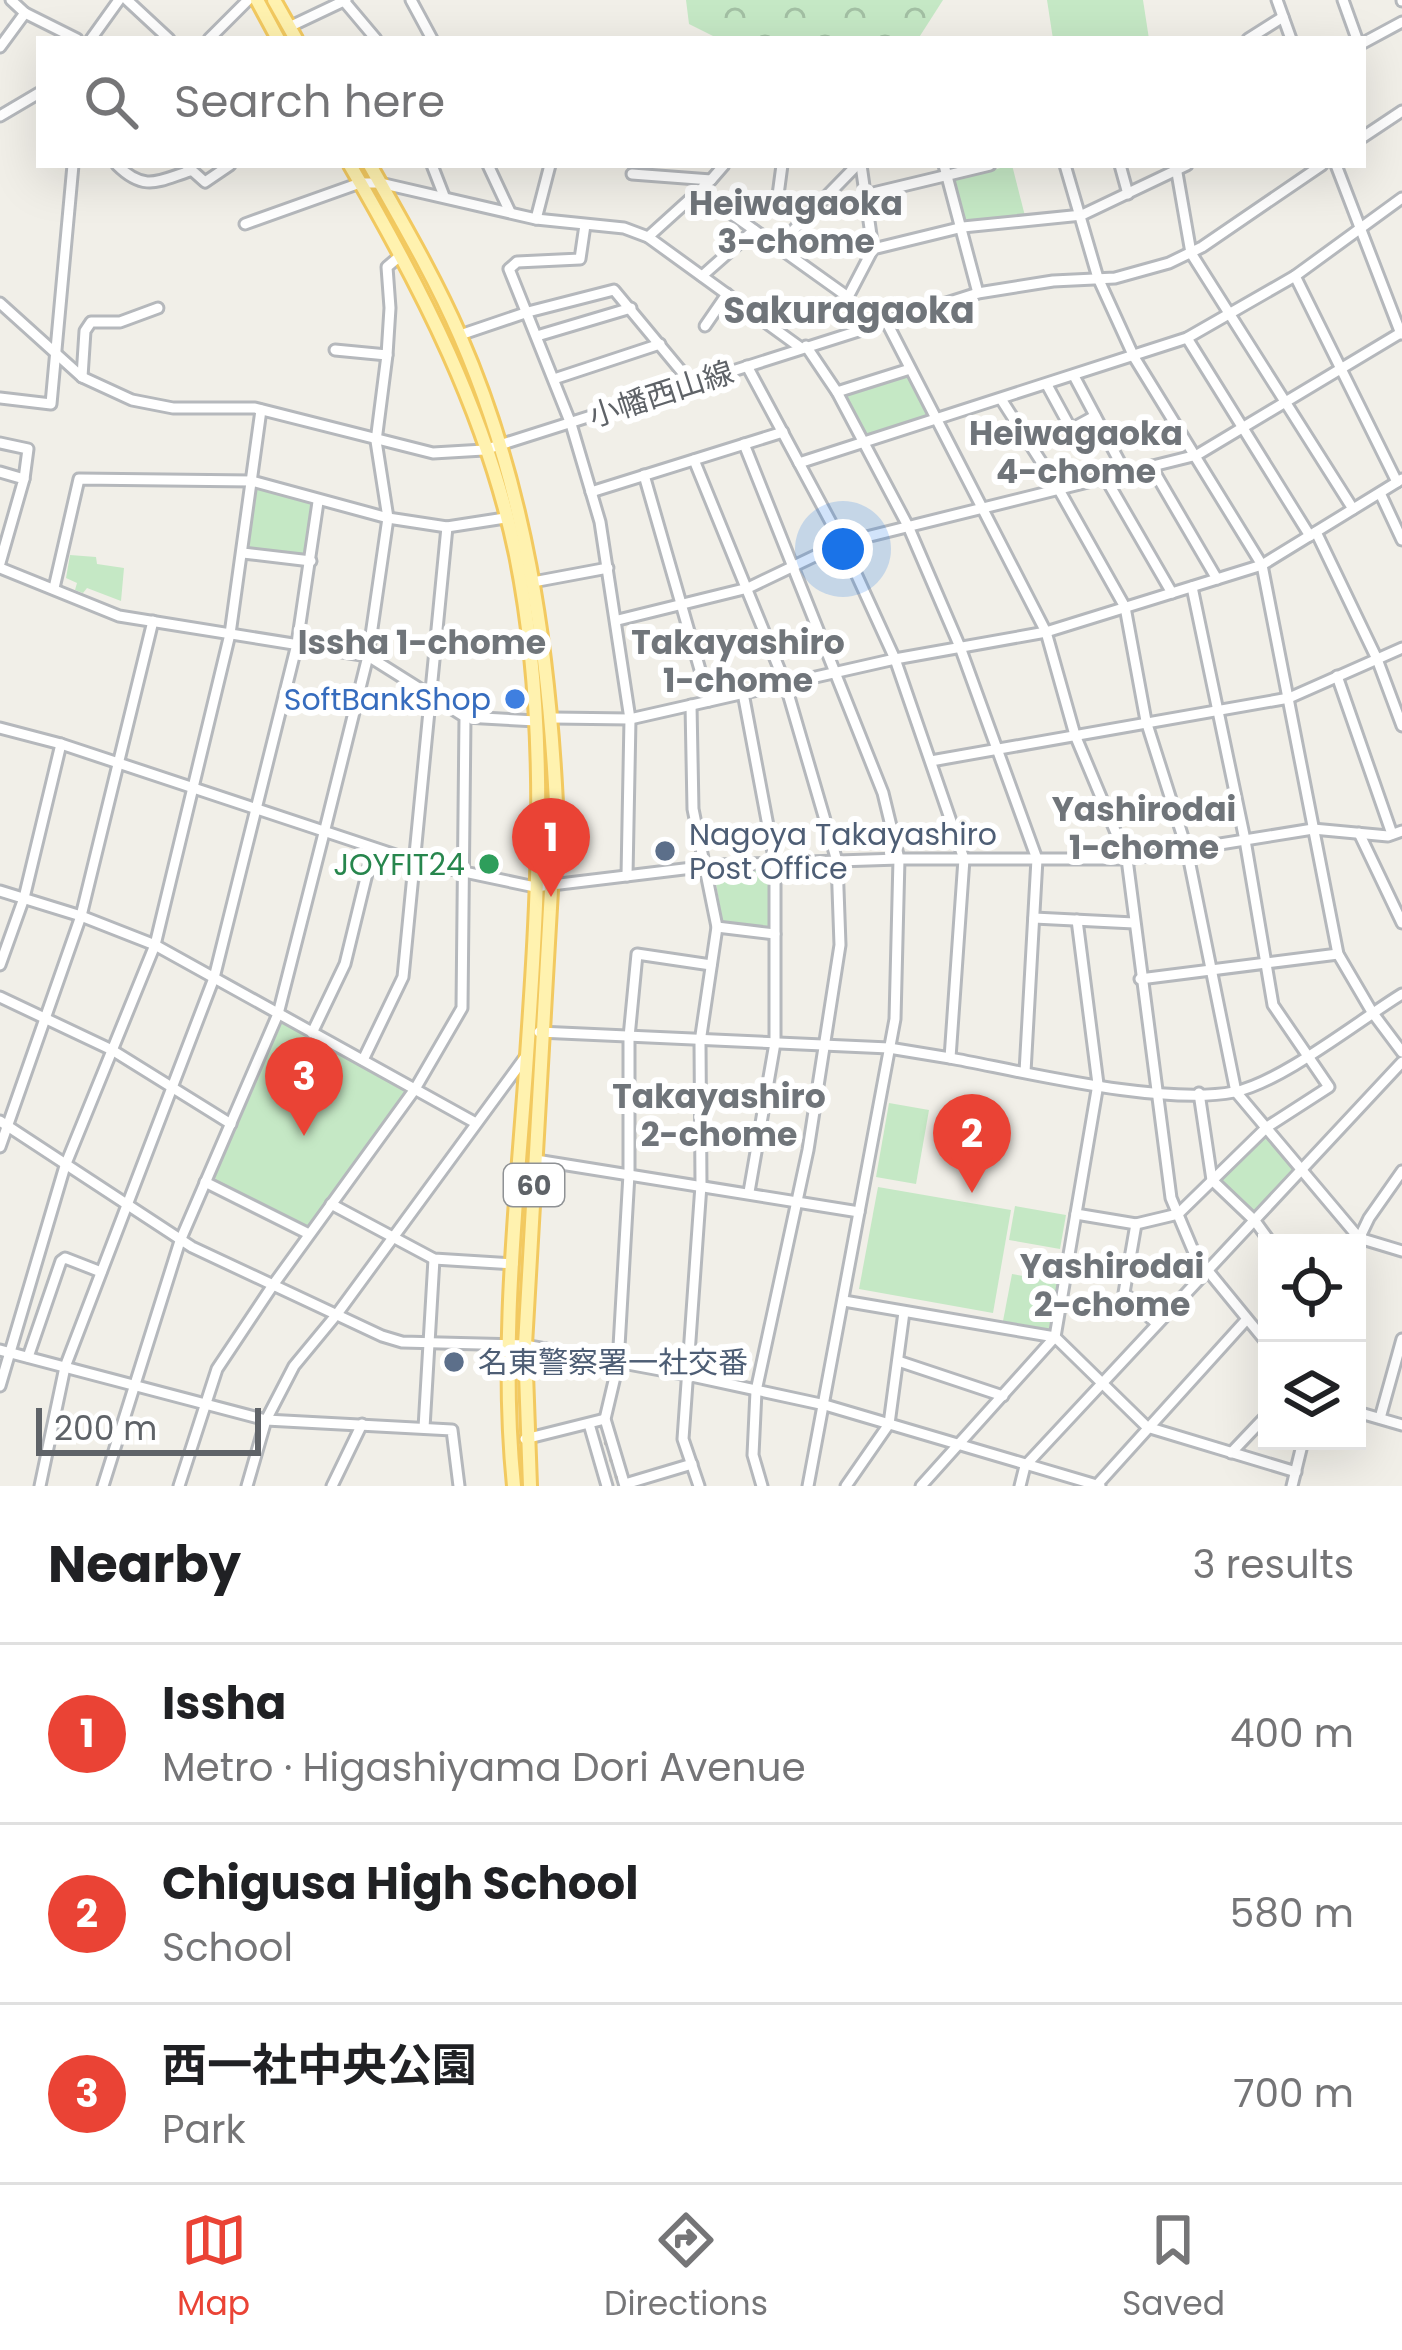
<!DOCTYPE html>
<html lang="en">
<head>
<meta charset="utf-8">
<style>
  body { margin:0; font-family:Poppins,"Noto Sans JP",sans-serif; background:#f2f2f2; color:#202124 }
  .controls { position:absolute; right:36px; bottom:36px; display:grid; overflow:hidden; border-radius:0px; box-shadow:0 12px 48px #0002 }
  .controls button { width:108px; height:108px; display:grid; place-items:center; padding:0; border:0; border-bottom:3px solid #e0e0e0; background:#fff; color:#202124; font:60px sans-serif }
  .scale { position:absolute; left:36px; bottom:30px; width:225px; box-sizing:border-box; padding-left:12px; border:6px solid #5f6368; border-top:0; font-size:33px; line-height:42px; white-space:nowrap; color:#5f6368; -webkit-text-stroke:9px #fff; paint-order:stroke }
  .you { position:absolute; left:843px; top:549px; width:42px; height:42px; margin:-30px; border:9px solid #fff; border-radius:50%; background:#1a73e8; box-shadow:0 0 0 18px #1a73e833 }
  .badge { display:grid; place-items:center; width:78px; height:78px; border-radius:50%; background:#ea4335; color:#fff; font-size:39px; font-weight:700 }
  .pin { position:absolute; translate:-50% -99px; filter:drop-shadow(0 3px 6px #0008) }
  .pin::after { content:''; position:absolute; top:63px; width:42px; height:36px; background:inherit; clip-path:polygon(0 0,100% 0,50% 100%) }
  .list { margin:0; padding:0; list-style:none }
  h2 { display:flex; justify-content:space-between; align-items:center; height:156px; margin:0; padding:0 48px; font-size:51px }
  h2 small { font-size:39px; font-weight:400; color:#757577 }
  .list li { display:grid; grid-template-columns:78px 1fr auto; gap:36px; align-items:center; box-sizing:border-box; height:180px; padding:0 48px; border-top:3px solid #e0e0e0 }
  .list b { display:block; font-size:45px; white-space:nowrap }
  .list p { margin:0; font-size:39px; white-space:nowrap; color:#757577 }
  .list em { font-size:39px; font-style:normal; color:#757577 }
  .icon { flex:none; width:66px; height:66px; fill:none; stroke:currentColor; stroke-width:2; stroke-linecap:round; stroke-linejoin:round }
  .map { position:relative; flex:none; width:1402px; height:1486px; overflow:hidden }
  .search { position:absolute; background:#fff; box-shadow:0 12px 48px #0002; left:36px; right:36px; top:36px; height:132px; display:flex; align-items:center; gap:30px; box-sizing:border-box; padding:0 42px; border-radius:0px; color:#757577; font-size:45px }
  .sheet { height:696px; background:#fff }
  nav { display:flex; justify-content:space-around; align-items:center; box-sizing:border-box; height:168px; border-top:3px solid #e0e0e0; background:#fff; font-size:33px; color:#757577 }
  nav a { display:grid; justify-items:center; gap:6px }
  nav .on { color:#ea4335 }
  .map>svg:first-child { display:block }
  .forest { fill:url(#forest-crowns) }
  .green { fill:#c5e8c5 }
  .lines { fill:none; stroke-linecap:round; stroke-linejoin:round }
  .minor-casing { stroke:#b5b8bc; stroke-width:15 }
  .major-casing { stroke:#f2c960; stroke-width:18 }
  .minor { stroke:#fff; stroke-width:9 }
  .major { stroke:#fff2af; stroke-width:12 }
  .rail { stroke:#b6b7b8; stroke-width:3; stroke-dasharray:3 15; stroke-linecap:butt }
  .shop-dot { fill:#3f7fe0; stroke:#fff; stroke-width:4.5 }
  .service-dot { fill:#5c6f8a; stroke:#fff; stroke-width:4.5 }
  .leisure-dot { fill:#2e9e5b; stroke:#fff; stroke-width:4.5 }
  .labels { text-anchor:middle; dominant-baseline:central; stroke-width:12; stroke-linejoin:round; paint-order:stroke }
  .shield { fill:#fff; stroke:#8f9295; stroke-width:3 }
  .shield-label { font-size:27px; font-weight:bold; fill:#5f6368 }
  .street-label { font-size:30px; fill:#5f6368; stroke:#fff }
  .shop-label { font-size:30px; fill:#366cbe; stroke:#fff; text-anchor:end }
  .service-label { font-size:30px; fill:#4e5e75; stroke:#fff; text-anchor:start }
  .leisure-label { font-size:30px; fill:#27864d; stroke:#fff; text-anchor:end }
  .neighbourhood-label { font-size:33px; font-weight:bold; fill:#70757a; stroke:#fff }
  .quarter-label { font-size:36px; font-weight:bold; fill:#70757a; stroke:#fff }
</style>
</head>
<body>
<div class="map">
<svg width="1402" height="1486" viewBox="0 0 1402 1486">
  <defs>
    <pattern id="forest-crowns" width="20" height="18" patternUnits="userSpaceOnUse" patternTransform="scale(3)"><rect width="20" height="18" fill="#c5e8c5"/><path d="M2 6a3 3 0 1 1 6 0M12 15a3 3 0 1 1 6 0" fill="none" stroke="#a3c0a4"/></pattern>
  </defs>
  <rect width="100%" height="100%" fill="#f1efe8"/>
  <!-- forest -->
  <path class="forest" d="M686,0h257l-25,39h-199l-30,-15z"/>
  <!-- green -->
  <g class="green">
    <path d="M1047,0h96l6,39h-96z"/>
    <path d="M1012,165l13,51 -59,6 -12,-42z"/>
    <path d="M908,376l20,42 -61,19 -26,-42z"/>
    <path d="M255,486l59,16 -9,56 -56,-7z"/>
    <path d="M70,555l26,2 1,7 27,4 -3,33 -34,-13 -4,5 -8,-3 2,-7 -11,-5z"/>
    <path d="M767,869l5,4v57l-49,-5 -8,-47 7,-7z"/>
    <path d="M283,1020l122,68 2,6 -98,136 -93,-48 -1,-5z"/>
    <path d="M889,1103l40,7 -13,74 -40,-7z"/>
    <path d="M1264,1135l33,36 -44,46 -35,-34z"/>
    <path d="M878,1187l133,23 -18,103 -134,-24z"/>
    <path d="M1015,1206l51,9 -6,34 -51,-9z"/>
    <path d="M1012,1274l46,8 -9,47 -46,-8z"/>
  </g>
  <g class="lines">
    <!-- minor casing -->
    <g class="minor-casing">
      <g id="minor">
        <path d="M127,0l42,39"/>
        <path d="M411,0l21,39"/>
        <path d="M1277,0l14,39"/>
        <path d="M1343,0l14,39"/>
        <path d="M1402,0v1"/>
        <path d="M344,1l32,38"/>
        <path d="M25,13l52,26"/>
        <path d="M289,27l57,-27"/>
        <path d="M91,39l28,-39"/>
        <path d="M209,39l39,-39"/>
        <path d="M1248,39l35,-22"/>
        <path d="M1363,43l39,-21"/>
        <path d="M0,47l25,-34 -14,-13"/>
        <path d="M0,116l39,-23"/>
        <path d="M1363,137l39,-26"/>
        <path d="M117,165c28,28 43,15 73,6"/>
        <path d="M186,165l19,17 25,-17"/>
        <path d="M432,165l12,31"/>
        <path d="M488,165l22,47"/>
        <path d="M861,165l12,84"/>
        <path d="M944,165l34,128"/>
        <path d="M1065,165l33,113 36,79 128,208 76,389 34,58 30,40"/>
        <path d="M1120,165l8,29"/>
        <path d="M1336,165l65,169"/>
        <path d="M1176,167l15,86 162,256"/>
        <path d="M632,174l79,6 -63,57"/>
        <path d="M711,180l13,-15"/>
        <path d="M778,195l4,-30"/>
        <path d="M865,195l125,-30"/>
        <path d="M729,212l119,85"/>
        <path d="M536,219l14,-54"/>
        <path d="M245,224l115,-41h20l156,36 88,9 24,9 153,111"/>
        <path d="M585,225l-5,34 -63,3 -8,7 62,155 29,98 30,197 -3,157"/>
        <path d="M778,246l79,-81"/>
        <path d="M702,276l52,-46"/>
        <path d="M1295,276l102,206"/>
        <path d="M0,303l82,74 50,23 41,8h82l178,45 51,-3 494,-157 75,-12 62,-3 54,-15 33,-16 120,-82"/>
        <path d="M886,321l160,311 29,103 52,124 44,339 24,57 72,88"/>
        <path d="M705,326l22,-32"/>
        <path d="M859,329l-11,-32 25,-48 90,-22 119,-12 105,-50"/>
        <path d="M460,335l68,-23 86,-22 78,94"/>
        <path d="M537,336l94,-28"/>
        <path d="M1187,338l123,198"/>
        <path d="M806,346l31,46 71,134 52,121 77,212 -12,213"/>
        <path d="M335,350l52,5 3,-47 -3,-41 14,-12"/>
        <path d="M1074,376l51,96"/>
        <path d="M82,377l3,-46 6,-9h29l38,-14"/>
        <path d="M554,379l106,-35"/>
        <path d="M1047,385l24,44 24,-13"/>
        <path d="M837,392l73,-23"/>
        <path d="M0,398l51,6 22,-239"/>
        <path d="M1001,399l57,89 67,119 21,114 41,129 49,242 123,146 43,13"/>
        <path d="M0,443l28,6 -4,30"/>
        <path d="M744,444l139,349 16,66 -4,160 -87,467"/>
        <path d="M694,460l91,223 52,178 3,84 -32,205 -52,241 -3,64 9,31"/>
        <path d="M799,463l388,-125 108,-62 107,-78"/>
        <path d="M1151,466l66,113"/>
        <path d="M0,472l24,7 -24,84"/>
        <path d="M644,475l65,226"/>
        <path d="M1106,479l66,114"/>
        <path d="M591,492l192,-60"/>
        <path d="M1380,493l22,47"/>
        <path d="M1316,532l61,127 25,67"/>
        <path d="M243,553l68,8"/>
        <path d="M0,568l119,48 249,40 97,61 -3,291 -47,81 -142,196 -56,84 -38,117"/>
        <path d="M533,582l75,-14"/>
        <path d="M54,588l25,-109 173,2 136,37 59,9 58,-9"/>
        <path d="M618,620l130,-32 94,-45 355,-88 205,-123"/>
        <path d="M1337,676l55,158"/>
        <path d="M743,693l32,170v180l-26,149"/>
        <path d="M691,705l2,104 24,118 -17,115 1,143 -18,254 16,47"/>
        <path d="M465,717l71,4"/>
        <path d="M553,718l77,1 265,-60 151,-27 216,-67 140,-86"/>
        <path d="M0,728l61,16 356,118 118,25 182,-22 182,-6h228l186,-30 75,7 14,-5"/>
        <path d="M931,761l358,-63 113,-50"/>
        <path d="M1359,833l43,90"/>
        <path d="M0,891l81,25 74,29 319,177"/>
        <path d="M1034,918l100,5"/>
        <path d="M717,927l58,7"/>
        <path d="M0,965l24,-67 37,-154"/>
        <path d="M1140,979l198,-25"/>
        <path d="M0,997l112,53 119,74"/>
        <path d="M539,1032l350,16 61,10 14,-199 -69,-200 -53,-116 -95,-177"/>
        <path d="M312,1033l33,-69 28,-115"/>
        <path d="M950,1058c75,14 213,48 284,34 48,-10 124,-71 168,-98"/>
        <path d="M363,1060l40,-83 44,-450"/>
        <path d="M1199,1093l13,87 43,41 16,22"/>
        <path d="M0,1121l192,126 190,89 20,6 123,3 162,30 138,30 275,81"/>
        <path d="M0,1147l81,-231 72,-295"/>
        <path d="M536,1160l323,52"/>
        <path d="M205,1182l104,52"/>
        <path d="M331,1204l103,55 79,5"/>
        <path d="M1076,1214l60,10 42,-10 89,-87 62,-40 -56,-82 -28,-165 -53,-253"/>
        <path d="M1136,1224l-12,69 33,31"/>
        <path d="M1357,1243l12,-25 33,-47"/>
        <path d="M844,1301l211,36 43,-253 -21,-164"/>
        <path d="M0,1350l266,70 186,10 7,56"/>
        <path d="M28,1357l33,-96 4,-3 36,14"/>
        <path d="M898,1361l105,35"/>
        <path d="M0,1386l65,-220 90,-221 75,-311 31,-224"/>
        <path d="M1357,1412l45,13"/>
        <path d="M1380,1418l22,-79"/>
        <path d="M589,1424l18,62"/>
        <path d="M424,1428l10,-169"/>
        <path d="M525,1439l80,-20"/>
        <path d="M1231,1453l36,-38"/>
        <path d="M625,1484l67,-20"/>
        <path d="M40,1486l25,-119 149,-389 83,-334 21,-142"/>
        <path d="M103,1486l77,-245 98,-227 46,-181 44,-177 20,-138 -12,-77 11,-86"/>
        <path d="M247,1486l19,-66 28,-54 43,-52 189,-258"/>
        <path d="M332,1486l30,-62"/>
        <path d="M625,1486l-20,-67 13,-55 11,-190v-137l8,-83 74,11"/>
        <path d="M846,1486l43,-62 15,-112"/>
        <path d="M921,1486l134,-149 92,90 149,45"/>
        <path d="M1020,1486l5,-20 377,-404"/>
        <path d="M1096,1486l151,-167"/>
        <path d="M1292,1486l11,-45"/>
      </g>
    </g>
    <!-- major casing -->
    <g class="major-casing">
      <g id="major">
        <path d="M257,0l21,39"/>
        <path d="M274,0l22,39"/>
        <path d="M350,165c71,122 137,250 166,390 34,169 22,344 10,515 -10,138 -26,278 -12,416"/>
        <path d="M370,165c31,55 65,113 90,171 65,149 88,307 96,467l-31,542 5,141"/>
      </g>
    </g>
    <!-- minor -->
    <use href="#minor" class="minor"/>
    <!-- major -->
    <use href="#major" class="major"/>
    <!-- rail -->
    <path class="rail" d="M605,1442l14,44"/>
  </g>
  <!-- markers -->
  <circle class="shop-dot" cx="515" cy="699" r="12"/>
  <g class="service-dot">
    <circle cx="665" cy="851" r="12"/>
    <circle cx="454" cy="1362" r="12"/>
  </g>
  <circle class="leisure-dot" cx="489" cy="864" r="12"/>
  <g class="labels">
    <!-- shield labels -->
    <rect class="shield" x="504" y="1164" width="60" height="42" rx="9"/>
    <g class="shield-label">
      <text x="534" y="1185">60</text>
    </g>
    <!-- street labels -->
    <g class="street-label">
      <text transform="translate(661 394) rotate(-18)">小幡西山線</text>
    </g>
    <!-- shop labels -->
    <g class="shop-label">
      <text x="491" y="699">SoftBankShop</text>
    </g>
    <!-- service labels -->
    <g class="service-label">
      <text x="689" y="834">Nagoya Takayashiro<tspan x="689" dy="34">Post Office</tspan></text>
      <text x="478" y="1362">名東警察署一社交番</text>
    </g>
    <!-- leisure labels -->
    <g class="leisure-label">
      <text x="465" y="864">JOYFIT24</text>
    </g>
    <!-- neighbourhood labels -->
    <g class="neighbourhood-label">
      <text x="796" y="203">Heiwagaoka<tspan x="796" dy="38">3-chome</tspan></text>
      <text x="1076" y="433">Heiwagaoka<tspan x="1076" dy="38">4-chome</tspan></text>
      <text x="422" y="642">Issha 1-chome</text>
      <text x="738" y="642">Takayashiro<tspan x="738" dy="38">1-chome</tspan></text>
      <text x="1144" y="809">Yashirodai<tspan x="1144" dy="38">1-chome</tspan></text>
      <text x="719" y="1096">Takayashiro<tspan x="719" dy="38">2-chome</tspan></text>
      <text x="1112" y="1266">Yashirodai<tspan x="1112" dy="38">2-chome</tspan></text>
    </g>
    <!-- quarter labels -->
    <g class="quarter-label">
      <text x="849" y="310">Sakuragaoka</text>
    </g>
  </g>
</svg>
<div class="controls">
<button><svg class="icon" aria-label="locate" viewBox="0 0 24 24"><circle cx="12" cy="12" r="6"/><path d="M12 2v4M12 18v4M2 12h4M18 12h4"/></svg></button>
<button><svg class="icon" aria-label="layers" viewBox="0 0 24 24"><path d="M12 4l9 5-9 5-9-5zM3 14l9 5 9-5"/></svg></button>
</div>
<div class="scale">200 m</div>
<div class="you"></div>
<div class="pin badge" style="left:551px;top:897px">1</div>
<div class="pin badge" style="left:972px;top:1193px">2</div>
<div class="pin badge" style="left:304px;top:1136px">3</div>
<div class="search"><svg class="icon" aria-label="search" viewBox="0 0 24 24"><circle cx="10" cy="10" r="6"/><path d="M15 15l6 6"/></svg>Search here</div>
</div>
<section class="sheet">
<h2>Nearby<small>3 results</small></h2>
<ul class="list">
<li><span class="badge">1</span><div><b>Issha</b><p>Metro · Higashiyama Dori Avenue</p></div><em>400 m</em></li>
<li><span class="badge">2</span><div><b>Chigusa High School</b><p>School</p></div><em>580 m</em></li>
<li><span class="badge">3</span><div><b>西一社中央公園</b><p>Park</p></div><em>700 m</em></li>
</ul>
</section>
<nav>
<a class="on"><svg class="icon" aria-label="map" viewBox="0 0 24 24"><path d="M3 6l6-2 6 2 6-2v14l-6 2-6-2-6 2zM9 4v14M15 6v14"/></svg>Map</a>
<a><svg class="icon" aria-label="directions" viewBox="0 0 24 24"><path d="M12 3l9 9-9 9-9-9zM9 14v-3h6M13 9l2 2-2 2"/></svg>Directions</a>
<a><svg class="icon" aria-label="saved" viewBox="0 0 24 24"><path d="M7 4h10v16l-5-4-5 4z"/></svg>Saved</a>
</nav>
</body>
</html>
